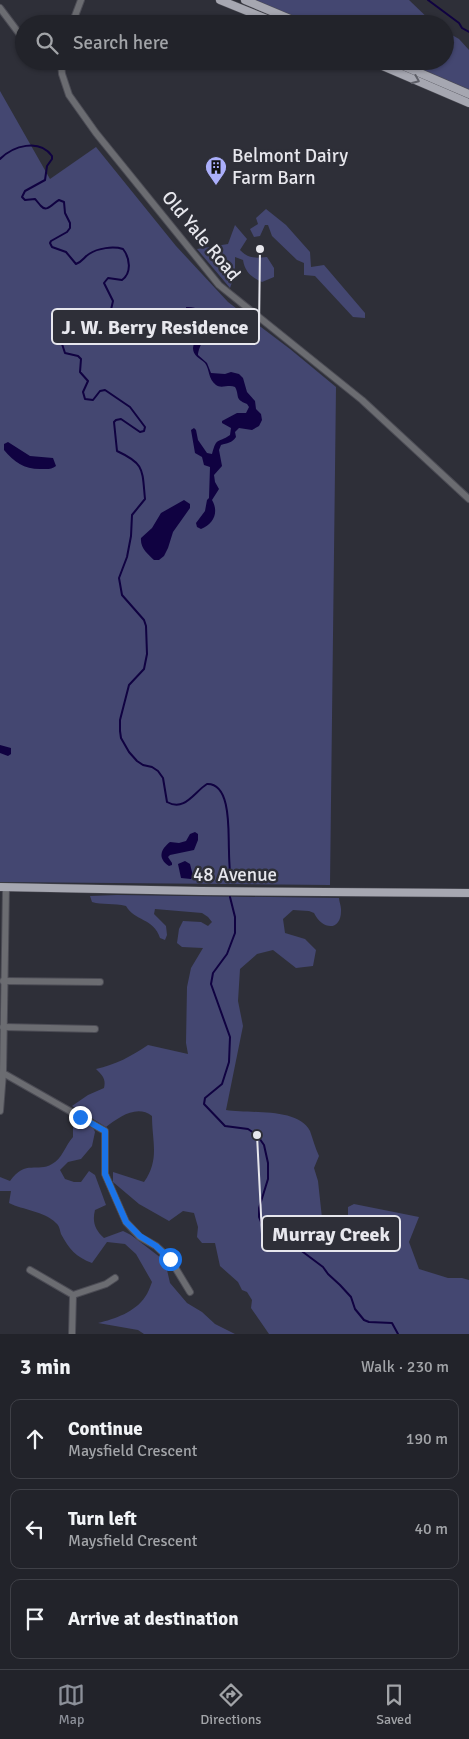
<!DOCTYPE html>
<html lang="en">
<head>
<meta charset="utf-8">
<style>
  body { margin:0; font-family:Signika,sans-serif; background:#2a2b32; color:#f1f3f6 }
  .stop { position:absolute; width:15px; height:15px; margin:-11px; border:4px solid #1a73e8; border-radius:50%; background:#fff }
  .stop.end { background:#1a73e8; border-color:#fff; box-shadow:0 1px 5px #0008 }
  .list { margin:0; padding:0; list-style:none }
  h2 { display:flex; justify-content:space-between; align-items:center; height:65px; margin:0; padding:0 20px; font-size:21px }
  h2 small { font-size:16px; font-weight:400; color:#a2a4a8 }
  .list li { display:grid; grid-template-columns:32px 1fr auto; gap:15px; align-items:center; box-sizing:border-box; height:80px; margin:0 10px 10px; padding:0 10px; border:1px solid #3f4047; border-radius:10px }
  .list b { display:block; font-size:19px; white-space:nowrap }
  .list p { margin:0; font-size:16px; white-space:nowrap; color:#a2a4a8 }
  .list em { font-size:16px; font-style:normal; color:#a2a4a8 }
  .icon { flex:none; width:28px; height:28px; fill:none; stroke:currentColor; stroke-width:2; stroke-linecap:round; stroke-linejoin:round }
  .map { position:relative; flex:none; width:469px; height:1334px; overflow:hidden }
  .search { position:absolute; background:#22232a; box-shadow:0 1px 4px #0004; left:15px; right:15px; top:15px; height:55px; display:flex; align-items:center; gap:12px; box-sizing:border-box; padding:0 18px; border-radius:28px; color:#a2a4a8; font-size:19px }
  .sheet { height:335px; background:#22232a }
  nav { display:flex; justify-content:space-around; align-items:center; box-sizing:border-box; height:70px; border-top:1px solid #3f4047; background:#22232a; font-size:14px; color:#a2a4a8 }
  nav a { display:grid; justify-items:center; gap:2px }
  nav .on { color:#8c9099 }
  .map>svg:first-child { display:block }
  .green { fill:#444771 }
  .water { fill:#100241 }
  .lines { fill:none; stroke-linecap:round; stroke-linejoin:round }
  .stream { stroke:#100241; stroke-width:2 }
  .minor-casing { stroke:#4c4c55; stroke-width:8 }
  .major-casing { stroke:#4c4c55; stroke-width:9 }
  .minor { stroke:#6b6c71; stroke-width:6 }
  .major { stroke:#a6a7b1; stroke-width:8 }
  .oneway { stroke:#5e5f68 }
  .route { stroke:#1a73e8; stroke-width:6 }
  .labels { text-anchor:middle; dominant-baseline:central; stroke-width:5; stroke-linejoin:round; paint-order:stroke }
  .poi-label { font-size:19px; fill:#e7e7ed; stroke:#2e2f38; text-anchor:start }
  .street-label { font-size:19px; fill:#e7e7ed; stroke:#2e2f38 }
  .leader { fill:none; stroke:#e7e7ed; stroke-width:2 }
  .callout-dot { fill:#e7e7ed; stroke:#2e2f38; stroke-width:2 }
  .callout { fill:#2e2f38; stroke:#e7e7ed; stroke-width:2 }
  .callout-label { font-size:20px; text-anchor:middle; font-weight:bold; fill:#e7e7ed }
</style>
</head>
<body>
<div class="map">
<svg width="469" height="1334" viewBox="0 0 469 1334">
  <rect width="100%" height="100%" fill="#2e2f38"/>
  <!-- green -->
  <g class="green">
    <path d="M246,0h163l25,24h-131z"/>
    <path d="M445,31l14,8 10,11v43l-77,-32h53z"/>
    <path d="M0,91l50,88 46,-32 80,99 52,56 62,47 46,38 -6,498 -330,-3z"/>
    <path d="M266,209l20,16 24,27 1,15 13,-2 41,48v5l-12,-1 -38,-41 -11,-1v-12l-7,-3 -25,-24 -4,-11h-3l-5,11 -6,1 -4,-8 8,-5 -2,-6z"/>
    <path d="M235,225l12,14 -7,11c9,9 15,8 27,7l7,11v9l-12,5c-11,-5 -17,-10 -19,-22l-8,-3v17l-5,14 -33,-39 31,-5z"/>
    <path d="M117,895l222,3c0,3 2,8 2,11 1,22 -18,22 -27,4l-5,-2 -16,-1 -10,9 2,14 20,6 11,11 -3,16 -17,2 -23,-18 -16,4 -17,15 -2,32 5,25 -17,84c22,4 72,-3 84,21 3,8 5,17 9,25l-5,12 4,13 4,37 15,3 11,8v-22l6,-3 65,13 -10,25 10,27 29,9h14l7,2v54h-200l-18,-26 1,-8 -5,-8 -5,-2 -4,-8 -18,-16 -5,-23h-13l-5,-6 1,-10 -4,-14 -11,-2 -14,10 -30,-17 -26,-22v-10l31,10c16,-23 8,-40 8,-66 -15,-12 -33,1 -46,11l-34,-21 16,-11 16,-7c2,-9 -1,-12 -8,-19 19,-4 36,-13 52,-24l40,9 -2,-11 1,-56 4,-19 12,-20 -21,-1 -5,-4 2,-14 4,-8 18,1 7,4 4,-4 -4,-5 -6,-4 -47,-4 -1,5 12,12 1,9 -2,5 -5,-2c-6,-20 -26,-17 -34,-32 -12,-3 -24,-1 -34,-4l-2,-6z"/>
    <path d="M73,1121l18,2 4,9 -3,14 -11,13 -13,3 -8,8 5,9 9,3h7l8,-11 6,4 11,30 -11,5c-3,12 0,20 9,28l19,-7 8,4 34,26 5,22 17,20 15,9 13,12 20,10h-91l-6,-4 -40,-7c17,-4 37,-11 47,-26 3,-4 5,-10 7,-15l-16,-28 -11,-10 -18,-2 -15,21c-16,-6 -23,-14 -31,-29 -1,-4 -2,-9 -5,-11 -12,-12 -33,-13 -47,-20l2,-12h-11v-14l10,4c16,-22 27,-8 42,-17 10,-5 13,-18 21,-27z"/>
  </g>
  <!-- water -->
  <g class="water">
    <path d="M186,307c10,-1 21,5 26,14 2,11 -2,11 -8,19 -3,3 -6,11 -6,15l9,8 4,10 14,1 6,-2 8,2 4,4 4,14 8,9 1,8 5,5 1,6 -3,6 -7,4 -13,-2 -4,4 1,5c-4,6 -9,6 -15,8l-2,5 3,16 -8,9 1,7 4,7 -7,11c7,12 2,24 -11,29l-4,-2 -1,-4 9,-12 2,-11 2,-2 1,-31 -6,-2 -2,-8 -7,-4 -4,-23 3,-2 2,2 2,10 9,13 5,1c5,-18 5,-10 18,-19l1,-7 -9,-5v-2l15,-8h9l3,-6 -2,-3c-13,-5 -7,-8 -12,-17 -6,-3 -14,2 -19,-2 -8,-6 -6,-15 -11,-22 -5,-5 -12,-7 -12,-15 1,-8 6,-15 7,-23l-3,-5c-7,-2 -11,-5 -11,-13z"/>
    <path d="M8,442l22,14 23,2 3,8c-5,4 -9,3 -16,3 -16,0 -26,-7 -36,-19v-6z"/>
    <path d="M184,500l6,4v4l-17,24 -5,16 -4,8 -5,4h-5c-6,-6 -14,-12 -13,-22l11,-10 9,-15z"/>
    <path d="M0,745l11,3v6l-3,2 -8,-3z"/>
    <path d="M195,832l3,2v6l-4,10 -24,5 -2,2 4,6v2l-3,1c-12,-8 -8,-17 1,-24l9,1 7,-2 4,-7z"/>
    <path d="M185,861l5,3 3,12 -2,3 -10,-1 -3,-14z"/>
  </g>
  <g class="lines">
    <!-- stream -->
    <g class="stream">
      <path d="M428,0l31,23 3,5 7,4"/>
      <path d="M0,159c13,-13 39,-21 52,-3v3l-5,7 -2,14 -20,11 -3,6 3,3 10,-1c2,2 4,5 6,7 6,7 12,-3 18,-6l5,2 1,11 5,10v5l-3,4 -16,9 -1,2 2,4 14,5 10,12c6,-2 8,-7 13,-10 9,-6 24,-8 34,-5 7,9 9,24 -1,31l-14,-2 -4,5 9,18 -3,13 -9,4h-6l-7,-8 -4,1c-8,10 1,18 -17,22l-6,8 4,12 13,3 3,3 -1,13 8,9 -5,11 2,7 8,1 7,-9 5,-1 25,17 15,20 -1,4 -4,1 -19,-13 -5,1 -2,2 3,29c28,13 25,18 28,48l-13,16 -1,21 -4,21 -8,21 3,17 22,25 2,6 1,28 -3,15 -15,16 -9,35v11l1,7 8,14 8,9 6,4 9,2 6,4 5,7 4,24c18,10 27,-10 40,-18 25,-1 21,50 22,67 0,10 1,18 1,28"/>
      <path d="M230,897l5,20v16l-8,21 -14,19 -2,11 19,53 -1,25 -7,22 -17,14 -1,6 21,22 23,3 9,6 7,10 4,18v16l-9,29v9l4,10 7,9 29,13 24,18 5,7 12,11 11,12 4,12 9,11 5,2 23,1 6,11"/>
    </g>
    <!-- minor casing -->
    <g class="minor-casing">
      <g id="minor">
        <path d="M0,8l24,32"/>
        <path d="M72,24l9,-24"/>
        <path d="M61,61l1,13 7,21 27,38 123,152 143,115 107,99"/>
        <path d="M3,981l97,1"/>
        <path d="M3,1027l92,2"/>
        <path d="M3,1073l102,58v43l21,48 14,15 16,9 14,13 20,33"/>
        <path d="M0,1111l3,-38 3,-186"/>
        <path d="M30,1270l43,25 33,-11 9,-6"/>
        <path d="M72,1334l1,-39"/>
      </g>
    </g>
    <!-- major casing -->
    <g class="major-casing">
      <g id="major">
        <path d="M220,0l59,24"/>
        <path d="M245,0l57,24"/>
        <path d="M371,61l98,42"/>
        <path d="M392,61l77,33"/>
        <path d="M0,887l201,4 268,2"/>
      </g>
    </g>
    <!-- minor -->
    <use href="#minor" class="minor"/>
    <!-- major -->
    <use href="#major" class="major"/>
  </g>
  <!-- one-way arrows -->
  <defs><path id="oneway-chevron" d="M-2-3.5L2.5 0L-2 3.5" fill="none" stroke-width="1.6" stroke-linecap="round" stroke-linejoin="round" transform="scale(1.25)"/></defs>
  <use class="oneway" href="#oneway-chevron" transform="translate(416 80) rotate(23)"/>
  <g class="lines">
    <!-- route -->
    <path class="route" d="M80,1117l25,14v43l21,48 14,14 16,10 14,13"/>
  </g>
  <!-- icons -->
  <defs>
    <g id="building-pin" transform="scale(1.125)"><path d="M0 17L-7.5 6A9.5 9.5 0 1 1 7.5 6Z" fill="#abaffb" stroke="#2e2f38"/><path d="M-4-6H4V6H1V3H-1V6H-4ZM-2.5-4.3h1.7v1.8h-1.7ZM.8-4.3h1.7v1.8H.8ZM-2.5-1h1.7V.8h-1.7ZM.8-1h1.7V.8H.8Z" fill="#111"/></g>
  </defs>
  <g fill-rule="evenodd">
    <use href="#building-pin" x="216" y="167"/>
  </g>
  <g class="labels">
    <!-- poi labels -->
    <g class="poi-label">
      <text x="232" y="156">Belmont Dairy<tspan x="232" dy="22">Farm Barn</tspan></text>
    </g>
    <!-- street labels -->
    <g class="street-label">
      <text transform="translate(201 236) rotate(50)">Old Yale Road</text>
      <text x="235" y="875">48 Avenue</text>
    </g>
  </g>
  <!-- callouts -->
  <path class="leader" d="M260 249L259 327M257 1135L262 1234"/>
  <g class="callout-dot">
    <circle cx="260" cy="249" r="5"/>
    <circle cx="257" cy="1135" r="5"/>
  </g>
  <g class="callout">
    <rect x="52" y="309" width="207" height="35" rx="5"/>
    <rect x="262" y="1216" width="138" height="35" rx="5"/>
  </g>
  <g class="callout-label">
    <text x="155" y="334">J. W. Berry Residence</text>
    <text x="331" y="1241">Murray Creek</text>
  </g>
</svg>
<div class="stop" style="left:170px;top:1259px"></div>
<div class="stop end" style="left:80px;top:1117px"></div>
<div class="search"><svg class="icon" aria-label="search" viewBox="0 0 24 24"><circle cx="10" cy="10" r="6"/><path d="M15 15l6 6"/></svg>Search here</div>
</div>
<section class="sheet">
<h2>3 min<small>Walk · 230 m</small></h2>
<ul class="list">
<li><svg class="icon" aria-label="ahead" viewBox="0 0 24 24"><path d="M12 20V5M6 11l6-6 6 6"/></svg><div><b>Continue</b><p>Maysfield Crescent</p></div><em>190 m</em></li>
<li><svg class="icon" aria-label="left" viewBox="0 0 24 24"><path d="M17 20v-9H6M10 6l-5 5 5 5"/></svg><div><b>Turn left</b><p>Maysfield Crescent</p></div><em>40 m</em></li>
<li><svg class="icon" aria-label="arrive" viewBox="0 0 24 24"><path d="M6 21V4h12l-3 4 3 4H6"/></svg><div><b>Arrive at destination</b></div></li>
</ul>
</section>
<nav>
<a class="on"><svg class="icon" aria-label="map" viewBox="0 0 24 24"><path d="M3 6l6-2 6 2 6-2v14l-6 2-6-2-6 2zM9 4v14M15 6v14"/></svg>Map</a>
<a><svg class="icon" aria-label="directions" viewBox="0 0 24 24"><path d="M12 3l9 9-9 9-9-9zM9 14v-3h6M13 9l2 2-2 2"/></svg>Directions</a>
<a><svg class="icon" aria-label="saved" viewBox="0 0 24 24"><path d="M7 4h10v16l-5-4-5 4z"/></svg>Saved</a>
</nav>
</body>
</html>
